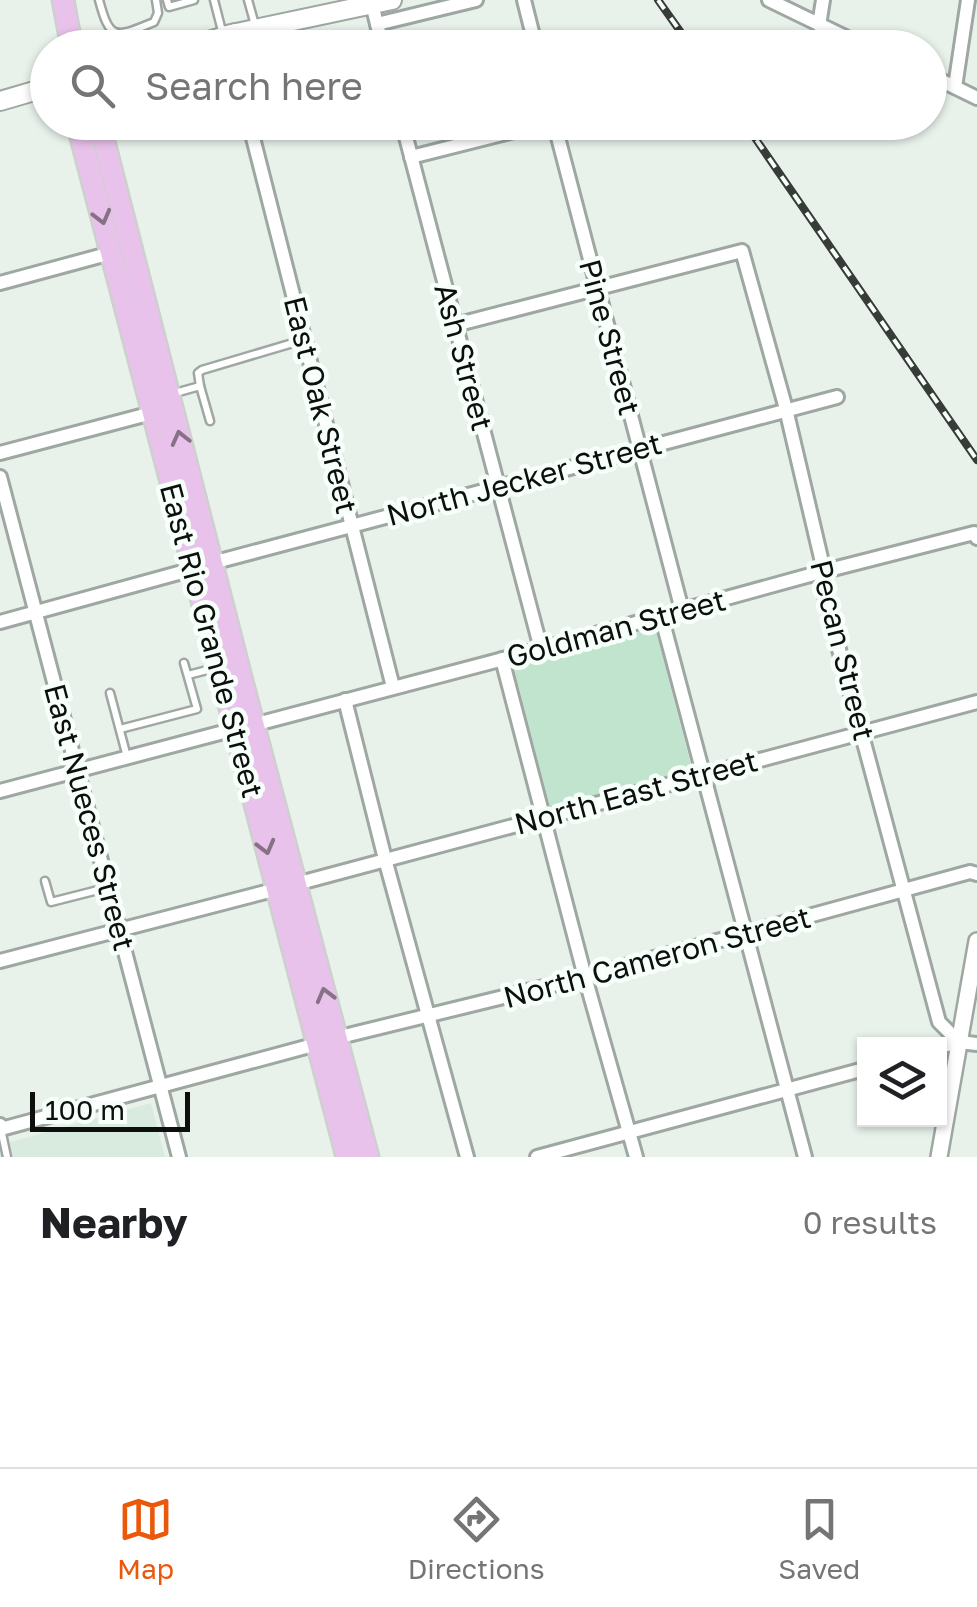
<!DOCTYPE html>
<html lang="en">
<head>
<meta charset="utf-8">
<style>
  body { margin:0; font-family:"Golos Text",sans-serif; background:#f2f2f2; color:#202124 }
  .controls { position:absolute; right:30px; bottom:30px; display:grid; overflow:hidden; border-radius:0px; box-shadow:0 2px 8px #0004 }
  .controls button { width:90px; height:90px; display:grid; place-items:center; padding:0; border:0; border-bottom:2px solid #e0e0e0; background:#fff; color:#202124; font:50px sans-serif }
  .scale { position:absolute; left:30px; bottom:25px; width:160px; box-sizing:border-box; padding-left:10px; border:5px solid #0c0f0d; border-top:0; font-size:28px; line-height:35px; white-space:nowrap; color:#0c0f0d; -webkit-text-stroke:8px #f7fffa; paint-order:stroke }
  .list { margin:0; padding:0; list-style:none }
  h2 { display:flex; justify-content:space-between; align-items:center; height:130px; margin:0; padding:0 40px; font-size:42px }
  h2 small { font-size:32px; font-weight:400; color:#757577 }
  .icon { flex:none; width:55px; height:55px; fill:none; stroke:currentColor; stroke-width:2; stroke-linecap:round; stroke-linejoin:round }
  .map { position:relative; flex:none; width:977px; height:1157px; overflow:hidden }
  .search { position:absolute; background:#fff; box-shadow:0 2px 8px #0004; left:30px; right:30px; top:30px; height:110px; display:flex; align-items:center; gap:25px; box-sizing:border-box; padding:0 35px; border-radius:55px; color:#757577; font-size:38px }
  .sheet { height:310px; background:#fff }
  nav { display:flex; justify-content:space-around; align-items:center; box-sizing:border-box; height:140px; border-top:2px solid #e0e0e0; background:#fff; font-size:28px; color:#757577 }
  nav a { display:grid; justify-items:center; gap:5px }
  nav .on { color:#ea580c }
  .map>svg:first-child { display:block }
  .built { fill:#d9eade }
  .green { fill:#c0e4cd }
  .lines { fill:none; stroke-linecap:round; stroke-linejoin:round }
  .service-casing { stroke:#9ea7a1; stroke-width:11 }
  .minor-casing { stroke:#9ea7a1; stroke-width:18 }
  .tertiary-casing { stroke:#9ea7a1; stroke-width:20 }
  .secondary-casing { stroke:#9ea7a1; stroke-width:22 }
  .primary-casing { stroke:#cecfcf; stroke-width:25 }
  .service { stroke:#fff; stroke-width:6 }
  .minor { stroke:#fff; stroke-width:12 }
  .tertiary { stroke:#fff; stroke-width:15 }
  .secondary { stroke:#fff; stroke-width:18 }
  .primary { stroke:#e9c2eb; stroke-width:20 }
  .rail-casing { stroke:#373c39; stroke-width:8 }
  .rail { stroke:#f7fffa; stroke-width:4; stroke-dasharray:11; stroke-linecap:butt }
  .oneway { stroke:#867187 }
  .labels { text-anchor:middle; dominant-baseline:central; stroke-width:9; stroke-linejoin:round; paint-order:stroke }
  .street-label { font-size:30px; fill:#0c0f0d; stroke:#f7fffa }
</style>
</head>
<body>
<div class="map">
<svg width="977" height="1157" viewBox="0 0 977 1157">
  <rect width="100%" height="100%" fill="#e8f2eb"/>
  <!-- built -->
  <path class="built" d="M151,1103l14,54h-165v-12z"/>
  <!-- green -->
  <path class="green" d="M655,627l37,142 -142,38 -37,-142z"/>
  <g class="lines">
    <!-- service casing -->
    <g class="service-casing">
      <g id="service">
        <path d="M99,0c11,41 16,38 55,22l4,-9 -2,-13"/>
        <path d="M167,0l2,7 25,-7"/>
        <path d="M214,0l9,35"/>
        <path d="M248,0l7,25"/>
        <path d="M200,386l-2,-13 4,-3 101,-30"/>
        <path d="M175,393l25,-7 10,35"/>
        <path d="M188,675l27,-7"/>
        <path d="M110,693l17,64"/>
        <path d="M120,729l77,-20 -13,-46"/>
        <path d="M45,881l6,21 55,-14"/>
        <path d="M1,1129l6,28"/>
      </g>
    </g>
    <!-- minor casing -->
    <g class="minor-casing">
      <g id="minor">
        <path d="M371,0l12,48"/>
        <path d="M524,0l12,48"/>
        <path d="M769,0l99,48"/>
        <path d="M377,24l99,-24"/>
        <path d="M819,25l4,-25"/>
        <path d="M930,75l47,23"/>
        <path d="M955,87l13,-87"/>
        <path d="M249,122l144,565"/>
        <path d="M402,122l139,527"/>
        <path d="M554,122l128,488"/>
        <path d="M411,157l139,-35"/>
        <path d="M0,283l111,-30"/>
        <path d="M455,325l287,-74 44,158 35,149 5,43 113,421 20,20"/>
        <path d="M0,453l152,-40"/>
        <path d="M0,477l179,680"/>
        <path d="M212,563l625,-166"/>
        <path d="M661,615l144,542"/>
        <path d="M0,622l193,-53"/>
        <path d="M502,659l83,318 51,180"/>
        <path d="M345,700l40,159 82,298"/>
        <path d="M253,725l288,-76 280,-77 153,-39 3,5"/>
        <path d="M0,791l235,-62"/>
        <path d="M296,884l681,-182"/>
        <path d="M0,961l277,-72"/>
        <path d="M336,1038l249,-61 385,-105 7,2"/>
        <path d="M940,1047l19,-5 18,2"/>
        <path d="M0,1125l1,4 316,-85"/>
        <path d="M537,1157l327,-88"/>
      </g>
    </g>
    <!-- tertiary casing -->
    <g class="tertiary-casing">
      <path id="tertiary" d="M939,1157l38,-216"/>
    </g>
    <!-- secondary casing -->
    <g class="secondary-casing">
      <g id="secondary">
        <path d="M227,35l165,-35"/>
        <path d="M185,48l50,-15"/>
        <path d="M0,101l48,-14"/>
      </g>
    </g>
    <!-- primary casing -->
    <g class="primary-casing">
      <g id="primary">
        <path d="M63,0l9,48"/>
        <path d="M77,122l270,1035"/>
        <path d="M99,122l143,559 126,476"/>
      </g>
    </g>
    <!-- service -->
    <use href="#service" class="service"/>
    <!-- minor -->
    <use href="#minor" class="minor"/>
    <!-- tertiary -->
    <use href="#tertiary" class="tertiary"/>
    <!-- secondary -->
    <use href="#secondary" class="secondary"/>
    <!-- primary -->
    <use href="#primary" class="primary"/>
    <!-- rail casing -->
    <g class="rail-casing">
      <g id="rail">
        <path d="M658,0l34,48"/>
        <path d="M744,122l233,338"/>
      </g>
    </g>
    <!-- rail -->
    <use href="#rail" class="rail"/>
  </g>
  <!-- one-way arrows -->
  <defs><path id="oneway-chevron" d="M-2-3.5L2.5 0L-2 3.5" fill="none" stroke-width="1.6" stroke-linecap="round" stroke-linejoin="round" transform="scale(2.5)"/></defs>
  <g class="oneway">
    <use href="#oneway-chevron" transform="translate(102 217) rotate(75)"/>
    <use href="#oneway-chevron" transform="translate(180 438) rotate(-104)"/>
    <use href="#oneway-chevron" transform="translate(266 847) rotate(75)"/>
    <use href="#oneway-chevron" transform="translate(325 995) rotate(-105)"/>
  </g>
  <g class="labels">
    <!-- street labels -->
    <g class="street-label">
      <text transform="translate(610 337) rotate(75)">Pine Street</text>
      <text transform="translate(464 357) rotate(75)">Ash Street</text>
      <text transform="translate(321 405) rotate(76)">East Oak Street</text>
      <text transform="translate(524 479) rotate(-15)">North Jecker Street</text>
      <text transform="translate(616 628) rotate(-15)">Goldman Street</text>
      <text transform="translate(212 640) rotate(75)">East Rio Grande Street</text>
      <text transform="translate(843 650) rotate(76)">Pecan Street</text>
      <text transform="translate(636 792) rotate(-15)">North East Street</text>
      <text transform="translate(90 817) rotate(75)">East Nueces Street</text>
      <text transform="translate(657 957) rotate(-15)">North Cameron Street</text>
    </g>
  </g>
</svg>
<div class="controls">
<button><svg class="icon" aria-label="layers" viewBox="0 0 24 24"><path d="M12 4l9 5-9 5-9-5zM3 14l9 5 9-5"/></svg></button>
</div>
<div class="scale">100 m</div>
<div class="search"><svg class="icon" aria-label="search" viewBox="0 0 24 24"><circle cx="10" cy="10" r="6"/><path d="M15 15l6 6"/></svg>Search here</div>
</div>
<section class="sheet">
<h2>Nearby<small>0 results</small></h2>
<ul class="list">
</ul>
</section>
<nav>
<a class="on"><svg class="icon" aria-label="map" viewBox="0 0 24 24"><path d="M3 6l6-2 6 2 6-2v14l-6 2-6-2-6 2zM9 4v14M15 6v14"/></svg>Map</a>
<a><svg class="icon" aria-label="directions" viewBox="0 0 24 24"><path d="M12 3l9 9-9 9-9-9zM9 14v-3h6M13 9l2 2-2 2"/></svg>Directions</a>
<a><svg class="icon" aria-label="saved" viewBox="0 0 24 24"><path d="M7 4h10v16l-5-4-5 4z"/></svg>Saved</a>
</nav>
</body>
</html>
